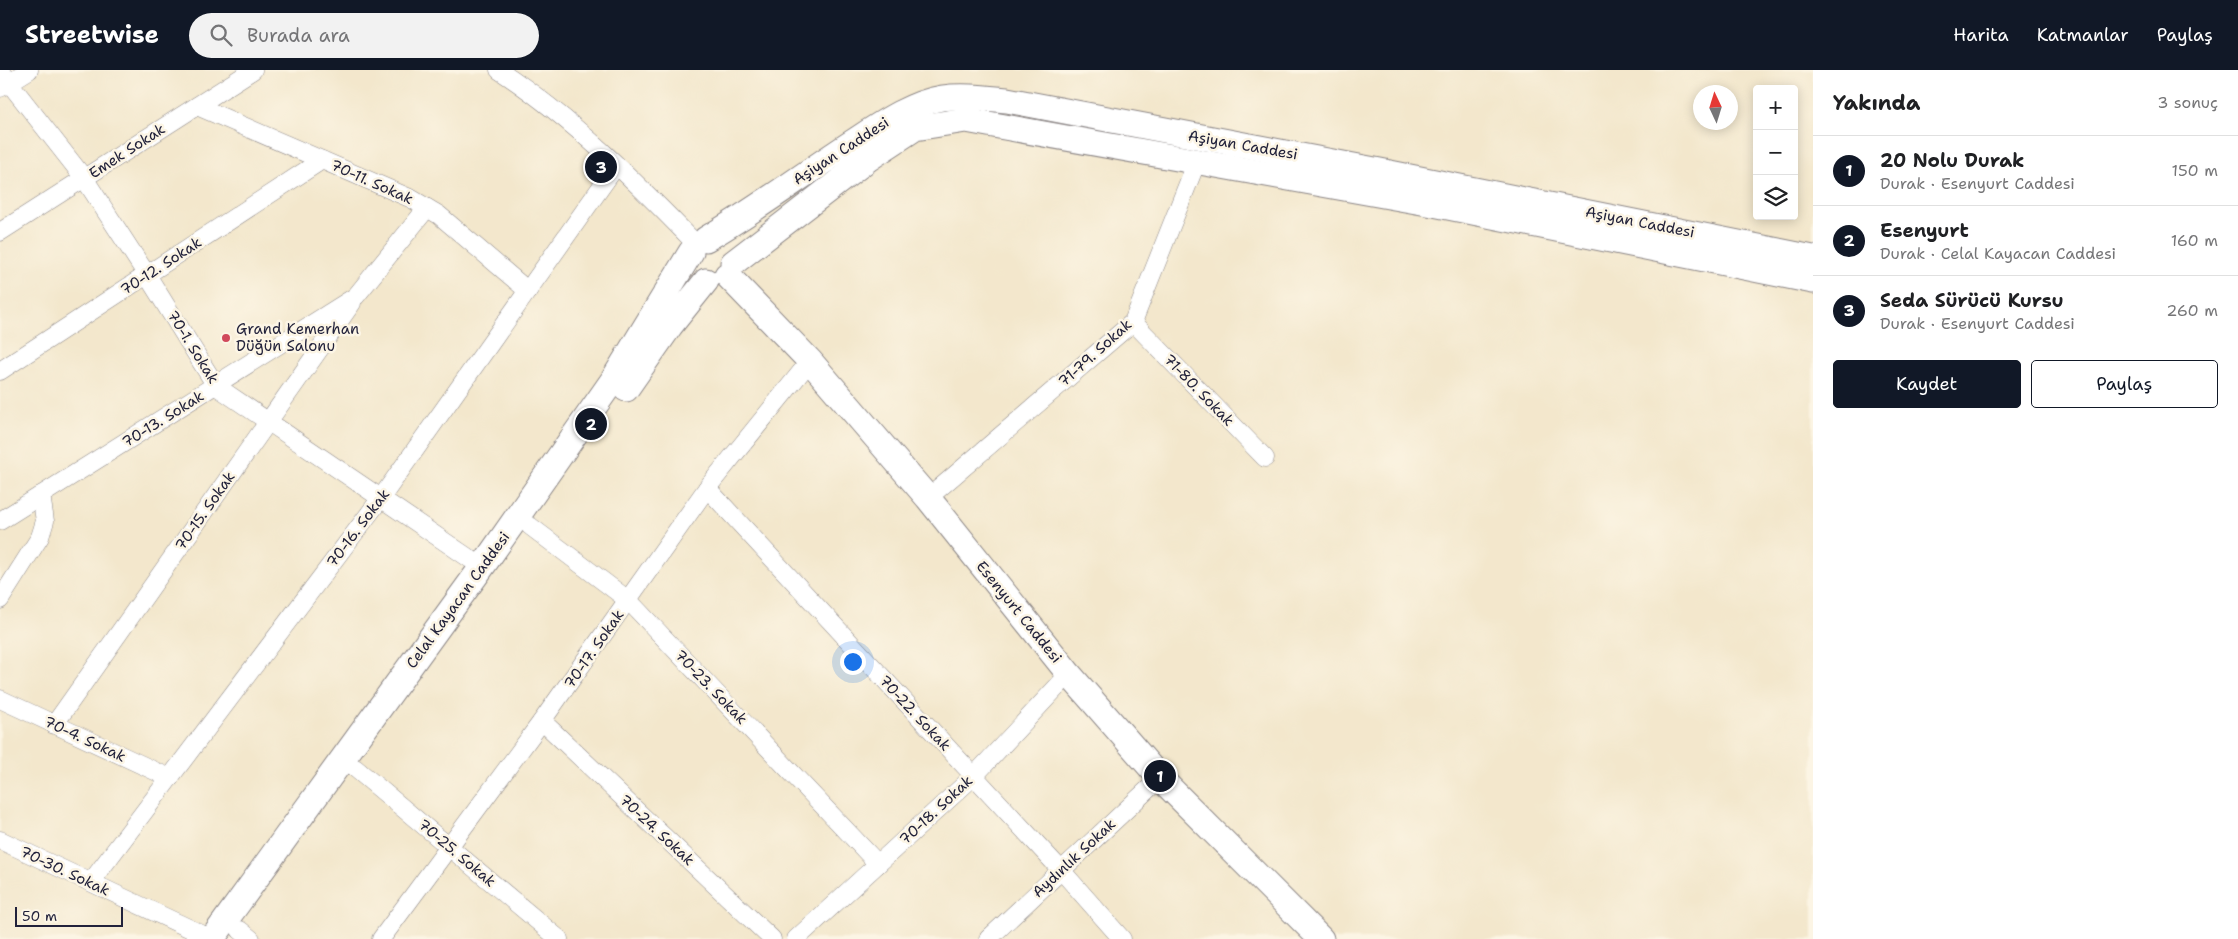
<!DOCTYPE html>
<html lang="tr">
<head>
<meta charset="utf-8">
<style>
  body { margin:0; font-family:"Shantell Sans",sans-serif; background:#f2f2f2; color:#202124 }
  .controls { position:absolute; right:15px; top:15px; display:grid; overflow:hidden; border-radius:5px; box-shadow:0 2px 12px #0003 }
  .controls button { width:45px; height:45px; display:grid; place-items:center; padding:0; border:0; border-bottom:1px solid #e0e0e0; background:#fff; color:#202124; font:25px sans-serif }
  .compass { position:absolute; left:1693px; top:15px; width:45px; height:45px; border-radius:50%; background:#fff; box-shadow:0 2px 12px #0003; rotate:356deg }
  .scale { position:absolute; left:15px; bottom:12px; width:108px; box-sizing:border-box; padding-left:5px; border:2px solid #22223b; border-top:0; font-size:14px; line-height:18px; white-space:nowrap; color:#22223b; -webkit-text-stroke:4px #fcf5e5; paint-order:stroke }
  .you { position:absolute; left:852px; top:591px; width:18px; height:18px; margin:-12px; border:4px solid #fff; border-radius:50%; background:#1a73e8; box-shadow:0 0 0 8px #1a73e833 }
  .badge { display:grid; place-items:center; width:32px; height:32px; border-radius:50%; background:#111827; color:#fff; font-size:16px; font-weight:700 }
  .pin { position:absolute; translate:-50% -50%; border:2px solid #fff; box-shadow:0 1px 5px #0006 }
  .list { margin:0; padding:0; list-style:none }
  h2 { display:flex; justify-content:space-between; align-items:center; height:65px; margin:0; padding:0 20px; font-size:21px }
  h2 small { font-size:16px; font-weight:400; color:#757577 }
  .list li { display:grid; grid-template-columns:32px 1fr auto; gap:15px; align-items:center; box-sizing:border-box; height:70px; padding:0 20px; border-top:1px solid #e0e0e0 }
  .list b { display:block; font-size:19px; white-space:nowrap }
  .list p { margin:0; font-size:16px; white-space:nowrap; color:#757577 }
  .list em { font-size:16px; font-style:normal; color:#757577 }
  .actions { display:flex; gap:10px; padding:15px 20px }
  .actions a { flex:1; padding:11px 0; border:1px solid #111827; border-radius:5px; text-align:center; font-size:18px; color:#111827 }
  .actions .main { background:#111827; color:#fff }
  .icon { flex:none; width:28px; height:28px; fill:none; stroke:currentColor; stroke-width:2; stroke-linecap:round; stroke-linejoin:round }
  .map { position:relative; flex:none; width:1813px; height:869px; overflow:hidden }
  header { display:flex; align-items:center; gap:30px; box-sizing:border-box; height:70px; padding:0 25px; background:#111827; color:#fff }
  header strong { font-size:24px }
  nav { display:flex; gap:28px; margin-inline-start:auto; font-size:18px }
  .search { width:350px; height:45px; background:#f2f2f2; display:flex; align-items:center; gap:12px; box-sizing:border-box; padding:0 18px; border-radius:28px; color:#757577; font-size:19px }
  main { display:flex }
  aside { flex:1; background:#fff }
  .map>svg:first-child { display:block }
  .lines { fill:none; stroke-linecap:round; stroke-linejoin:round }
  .street-casing { stroke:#8a8484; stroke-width:19 }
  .secondary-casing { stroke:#8a8484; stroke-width:27 }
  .street { stroke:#fff; stroke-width:18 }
  .secondary { stroke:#fff; stroke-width:25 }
  .poi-dot { fill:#d1495b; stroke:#fcf5e5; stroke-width:2 }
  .labels { text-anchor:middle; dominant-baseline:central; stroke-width:5; stroke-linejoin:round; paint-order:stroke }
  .street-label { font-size:15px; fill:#22223b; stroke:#fcf5e5 }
  .poi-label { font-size:15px; fill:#22223b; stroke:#fcf5e5; text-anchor:start }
</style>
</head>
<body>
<header>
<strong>Streetwise</strong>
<div class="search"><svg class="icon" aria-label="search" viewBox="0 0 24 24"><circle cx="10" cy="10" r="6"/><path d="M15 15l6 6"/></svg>Burada ara</div>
<nav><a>Harita</a><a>Katmanlar</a><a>Paylaş</a></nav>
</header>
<main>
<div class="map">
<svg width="1813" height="869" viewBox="0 0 1813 869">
  <rect width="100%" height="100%" fill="#fcf5e5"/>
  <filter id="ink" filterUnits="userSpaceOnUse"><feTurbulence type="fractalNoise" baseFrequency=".02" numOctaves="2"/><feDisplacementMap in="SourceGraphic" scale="10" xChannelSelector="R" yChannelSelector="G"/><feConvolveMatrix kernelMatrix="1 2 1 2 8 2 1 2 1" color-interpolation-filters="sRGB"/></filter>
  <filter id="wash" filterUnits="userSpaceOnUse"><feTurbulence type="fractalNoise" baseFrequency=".0096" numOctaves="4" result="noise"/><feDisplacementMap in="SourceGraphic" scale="20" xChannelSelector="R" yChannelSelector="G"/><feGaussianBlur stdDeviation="1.12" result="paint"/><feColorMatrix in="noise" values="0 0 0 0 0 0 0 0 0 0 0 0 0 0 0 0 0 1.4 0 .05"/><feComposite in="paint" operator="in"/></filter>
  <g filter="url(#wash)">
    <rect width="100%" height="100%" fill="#f3e7cc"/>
  </g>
  <g filter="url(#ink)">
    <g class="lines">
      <!-- street casing -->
      <g class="street-casing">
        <g id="street">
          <path d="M499,0c73,48 136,111 197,174"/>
          <path d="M0,1l84,107 63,97 69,111 266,181"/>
          <path d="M0,18l29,-18"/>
          <path d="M197,36l215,93 27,16 89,76"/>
          <path d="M0,162l253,-162"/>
          <path d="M1133,252l132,136"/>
          <path d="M0,301l322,-211"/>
          <path d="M707,418l354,382 61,69"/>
          <path d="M928,428l205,-176 64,-161"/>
          <path d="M0,451l356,-225 71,-88"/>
          <path d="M530,456l98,74 250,264"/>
          <path d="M0,530l40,-63 5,-16 -4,-26"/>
          <path d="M0,629l170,79"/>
          <path d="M542,651l230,218"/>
          <path d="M54,655l298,-422"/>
          <path d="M355,698l204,171"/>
          <path d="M0,770l212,99"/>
          <path d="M91,812l290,-384 235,-332"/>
          <path d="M240,860l11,9"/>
          <path d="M381,869l161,-218 165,-233 103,-127"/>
          <path d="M796,869l178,-163 95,-102"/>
          <path d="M988,869l172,-161"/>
        </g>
      </g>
      <!-- secondary casing -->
      <g class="secondary-casing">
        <g id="secondary">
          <path d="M706,169c52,-30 100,-67 150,-99 26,-17 55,-37 86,-42 21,-3 44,0 65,2l373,71 433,87"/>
          <path d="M733,193l135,-104 47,-31 51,-8 467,84 380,77"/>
          <path d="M727,205l83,86 118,137 141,176 91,104 161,161"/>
          <path d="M626,319l44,-63 36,-45"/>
          <path d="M212,869l270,-372 131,-187 78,-128"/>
        </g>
      </g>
      <!-- street -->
      <use href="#street" class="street"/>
      <!-- secondary -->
      <use href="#secondary" class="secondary"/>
    </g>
  </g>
  <!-- markers -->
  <circle class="poi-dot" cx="226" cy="268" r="5"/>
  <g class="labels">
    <!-- street labels -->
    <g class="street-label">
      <text transform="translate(1243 75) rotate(10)">Aşiyan Caddesi</text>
      <text transform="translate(127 81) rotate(-33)">Emek Sokak</text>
      <text transform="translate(841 81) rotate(-33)">Aşiyan Caddesi</text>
      <text transform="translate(372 112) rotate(24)">70-11. Sokak</text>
      <text transform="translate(1640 152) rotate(11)">Aşiyan Caddesi</text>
      <text transform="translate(161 196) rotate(-33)">70-12. Sokak</text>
      <text transform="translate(193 277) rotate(58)">70-1. Sokak</text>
      <text transform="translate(1095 283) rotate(-42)">71-79. Sokak</text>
      <text transform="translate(1199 320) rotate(46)">71-80. Sokak</text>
      <text transform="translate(163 349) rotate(-32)">70-13. Sokak</text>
      <text transform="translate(205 441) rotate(-55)">70-15. Sokak</text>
      <text transform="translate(358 458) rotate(-53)">70-16. Sokak</text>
      <text transform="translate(458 530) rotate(-54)">Celal Kayacan Caddesi</text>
      <text transform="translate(1019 542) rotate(51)">Esenyurt Caddesi</text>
      <text transform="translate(594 579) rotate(-55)">70-17. Sokak</text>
      <text transform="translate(711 617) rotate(46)">70-23. Sokak</text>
      <text transform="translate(915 643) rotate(47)">70-22. Sokak</text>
      <text transform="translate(85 669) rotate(25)">70-4. Sokak</text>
      <text transform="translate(936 740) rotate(-43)">70-18. Sokak</text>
      <text transform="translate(657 760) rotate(43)">70-24. Sokak</text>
      <text transform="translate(457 783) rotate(40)">70-25. Sokak</text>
      <text transform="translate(1074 788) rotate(-43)">Aydınlık Sokak</text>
      <text transform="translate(65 801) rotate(25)">70-30. Sokak</text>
    </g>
    <!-- poi labels -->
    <g class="poi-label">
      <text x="236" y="259">Grand Kemerhan<tspan x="236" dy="17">Düğün Salonu</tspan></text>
    </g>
  </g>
</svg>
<div class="controls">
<button>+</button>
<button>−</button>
<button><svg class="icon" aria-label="layers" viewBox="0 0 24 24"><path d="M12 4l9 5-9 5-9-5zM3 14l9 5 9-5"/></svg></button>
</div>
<svg class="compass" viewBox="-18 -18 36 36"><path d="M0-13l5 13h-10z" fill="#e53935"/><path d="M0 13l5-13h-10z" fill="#757577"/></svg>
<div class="scale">50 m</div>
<div class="you"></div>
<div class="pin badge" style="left:1160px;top:706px">1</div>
<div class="pin badge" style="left:591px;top:354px">2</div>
<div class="pin badge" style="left:601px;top:97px">3</div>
</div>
<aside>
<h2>Yakında<small>3 sonuç</small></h2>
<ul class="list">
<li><span class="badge">1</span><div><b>20 Nolu Durak</b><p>Durak · Esenyurt Caddesi</p></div><em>150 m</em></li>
<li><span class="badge">2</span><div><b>Esenyurt</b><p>Durak · Celal Kayacan Caddesi</p></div><em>160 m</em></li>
<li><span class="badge">3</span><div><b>Seda Sürücü Kursu</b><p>Durak · Esenyurt Caddesi</p></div><em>260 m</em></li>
</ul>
<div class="actions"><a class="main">Kaydet</a><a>Paylaş</a></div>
</aside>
</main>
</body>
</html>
